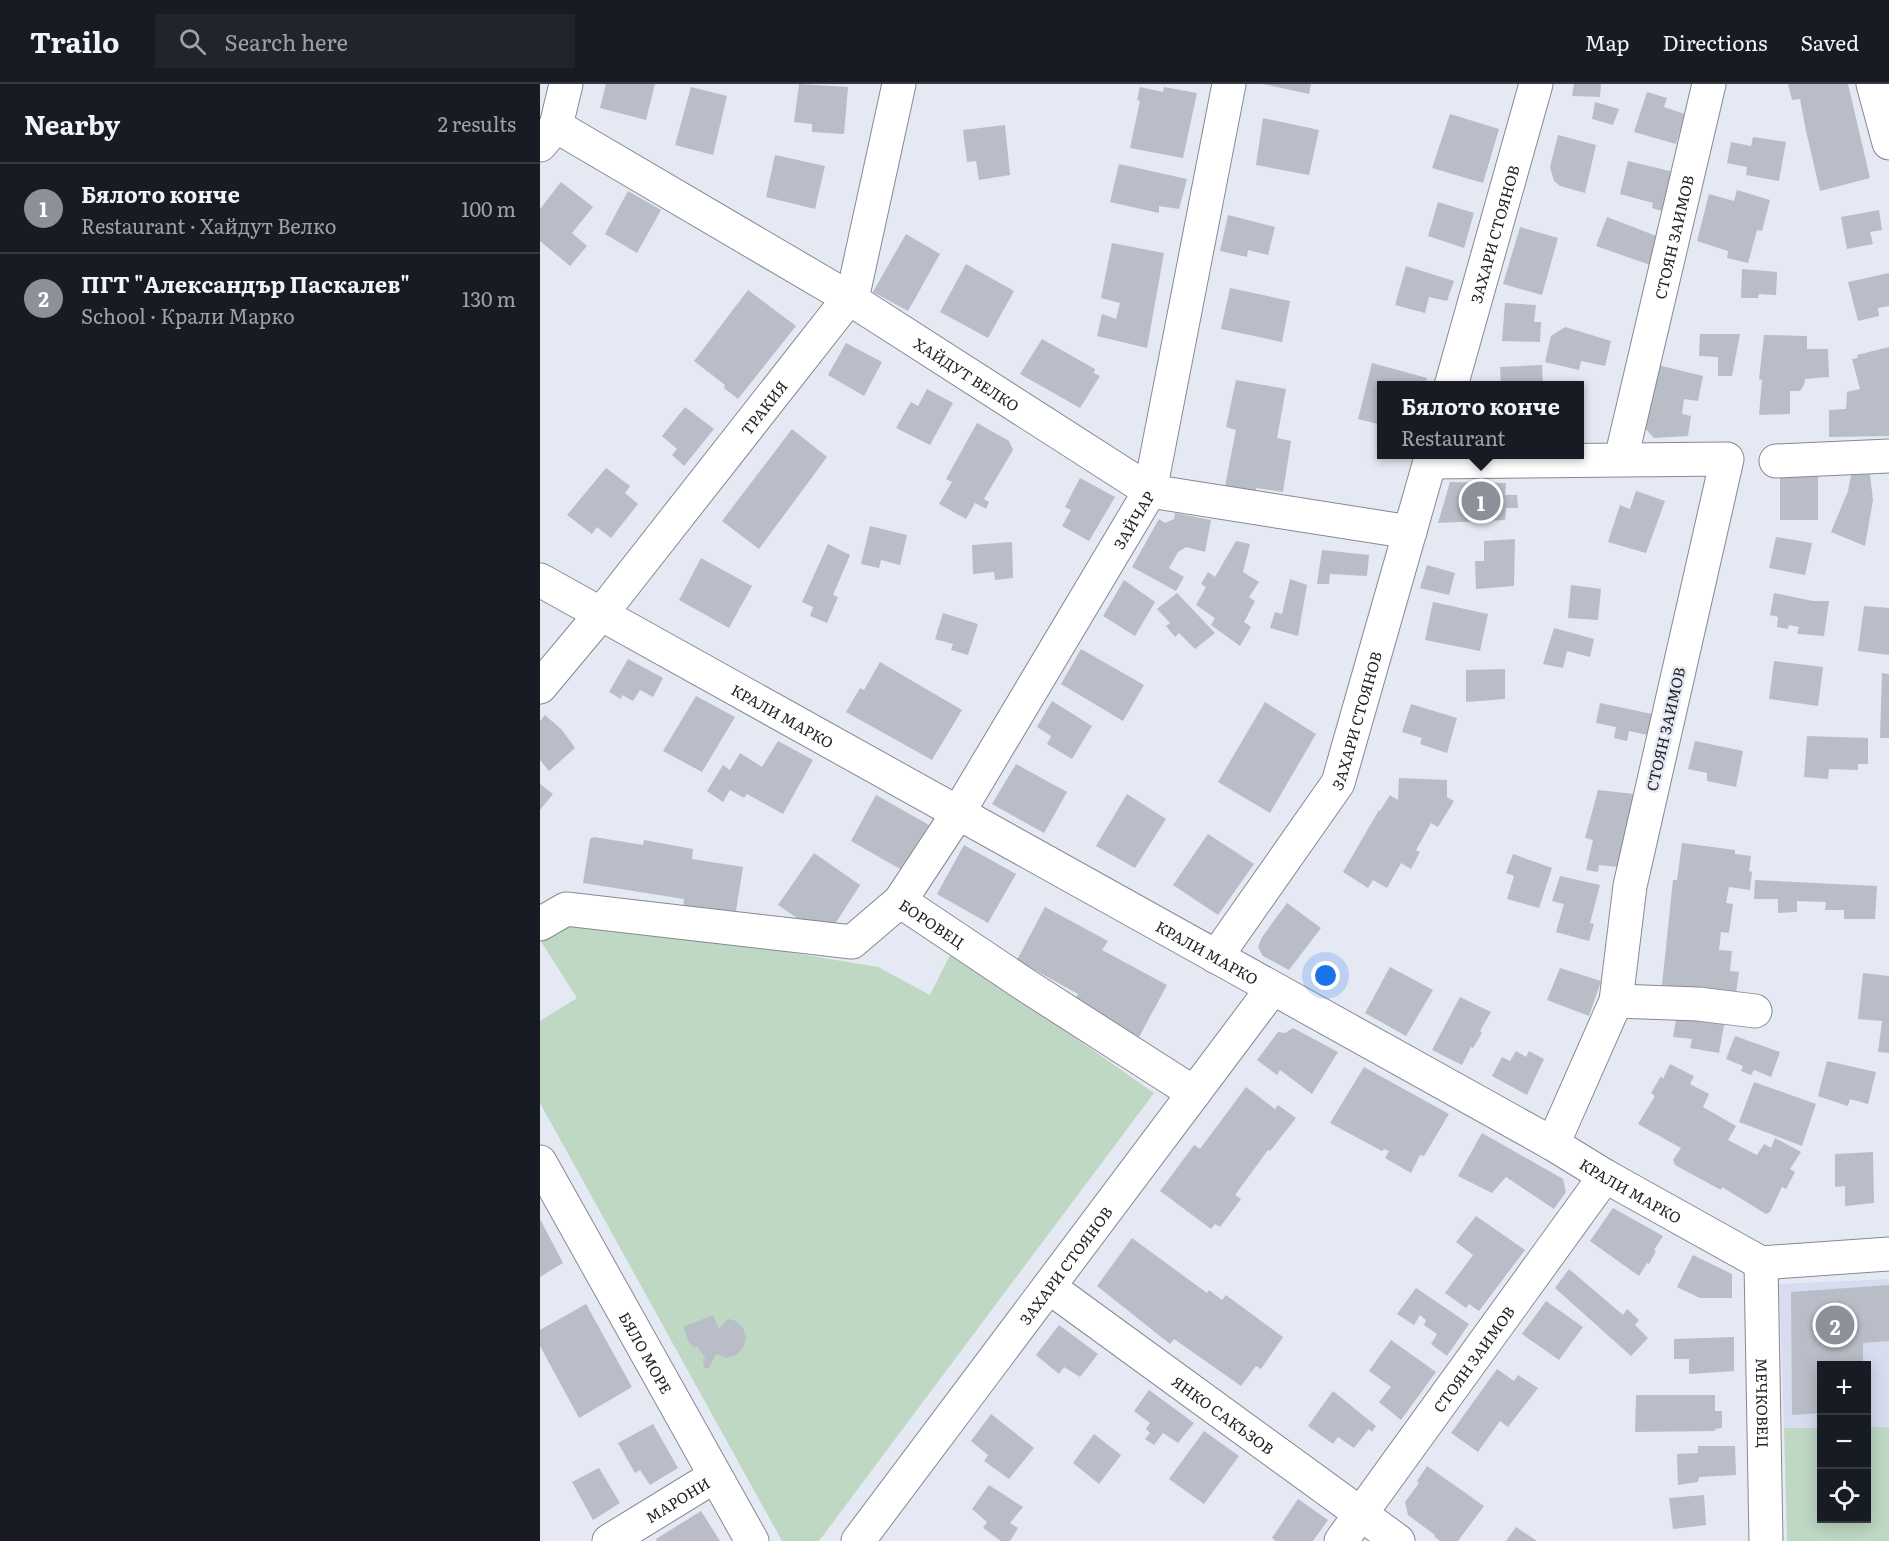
<!DOCTYPE html>
<html lang="en">
<head>
<meta charset="utf-8">
<style>
  body { margin:0; font-family:Literata,serif; background:#20242c; color:#f1f3f6 }
  .controls { position:absolute; right:18px; bottom:18px; display:grid; overflow:hidden; border-radius:0px; box-shadow:0 3px 15px #0003 }
  .controls button { width:54px; height:54px; display:grid; place-items:center; padding:0; border:0; border-bottom:2px solid #363941; background:#171b24; color:#f1f3f6; font:30px sans-serif }
  .you { position:absolute; left:786px; top:892px; width:21px; height:21px; margin:-15px; border:4px solid #fff; border-radius:50%; background:#1a73e8; box-shadow:0 0 0 9px #1a73e833 }
  .badge { display:grid; place-items:center; width:39px; height:39px; border-radius:50%; background:#8c9099; color:#fff; font-size:20px; font-weight:700 }
  .pin { position:absolute; translate:-50% -50%; border:3px solid #fff; box-shadow:0 2px 6px #0006 }
  .popup { position:absolute; left:837px; top:297px; width:207px; height:78px; box-sizing:border-box; display:grid; place-content:center; border-radius:0px; background:#171b24; filter:drop-shadow(0 2px 4px #0005); font-size:20px; white-space:nowrap; color:#9ea1a6 }
  .popup b { font-size:22px; color:#f1f3f6 }
  .popup::after { content:''; position:absolute; left:50%; top:100%; margin-left:-12px; border:12px solid transparent; border-top-color:#171b24 }
  .list { margin:0; padding:0; list-style:none }
  h2 { display:flex; justify-content:space-between; align-items:center; height:78px; margin:0; padding:0 24px; font-size:26px }
  h2 small { font-size:20px; font-weight:400; color:#9ea1a6 }
  .list li { display:grid; grid-template-columns:39px 1fr auto; gap:18px; align-items:center; box-sizing:border-box; height:90px; padding:0 24px; border-top:2px solid #363941 }
  .list b { display:block; font-size:22px; white-space:nowrap }
  .list p { margin:0; font-size:20px; white-space:nowrap; color:#9ea1a6 }
  .list em { font-size:20px; font-style:normal; color:#9ea1a6 }
  .icon { flex:none; width:33px; height:33px; fill:none; stroke:currentColor; stroke-width:2; stroke-linecap:round; stroke-linejoin:round }
  .map { position:relative; flex:none; width:1349px; height:1457px; overflow:hidden }
  header { display:flex; align-items:center; gap:36px; box-sizing:border-box; height:84px; padding:0 30px; background:#171b24; border-bottom:2px solid #363941 }
  header strong { font-size:28px }
  nav { display:flex; gap:33px; margin-inline-start:auto; font-size:21px }
  .search { width:420px; height:54px; background:#20242c; display:flex; align-items:center; gap:15px; box-sizing:border-box; padding:0 21px; border-radius:0px; color:#9ea1a6; font-size:22px }
  main { display:flex }
  aside { flex:1; background:#171b24 }
  .map>svg:first-child { display:block }
  .built { fill:#d7ddef }
  .green { fill:#bed8c4 }
  .building { fill:#b9bdc7 }
  .lines { fill:none; stroke-linecap:round; stroke-linejoin:round }
  .street-casing { stroke:#868993; stroke-width:35 }
  .street { stroke:#fff; stroke-width:33 }
  .labels { text-anchor:middle; dominant-baseline:central; stroke-width:5; stroke-linejoin:round; paint-order:stroke }
  .street-label { font-size:15px; fill:#212327; stroke:#e5e9f4 }
</style>
</head>
<body>
<header>
<strong>Trailo</strong>
<div class="search"><svg class="icon" aria-label="search" viewBox="0 0 24 24"><circle cx="10" cy="10" r="6"/><path d="M15 15l6 6"/></svg>Search here</div>
<nav><a>Map</a><a>Directions</a><a>Saved</a></nav>
</header>
<main>
<aside>
<h2>Nearby<small>2 results</small></h2>
<ul class="list">
<li><span class="badge">1</span><div><b>Бялото конче</b><p>Restaurant · Хайдут Велко</p></div><em>100 m</em></li>
<li><span class="badge">2</span><div><b>ПГТ &quot;Александър Паскалев&quot;</b><p>School · Крали Марко</p></div><em>130 m</em></li>
</ul>
</aside>
<div class="map">
<svg width="1349" height="1457" viewBox="0 0 1349 1457">
  <rect width="100%" height="100%" fill="#e5e9f4"/>
  <!-- built -->
  <path class="built" d="M1349,1195v148h-22l-1,-61h-44l-1,62h-37l-5,-144z"/>
  <!-- green -->
  <g class="green">
    <path d="M26,831l312,52 52,28 22,-44 202,142 -335,448h-37l-242,-438v-82l37,-23 -37,-58z"/>
    <path d="M1327,1343h22v114h-102l-3,-113h37l1,90h44z"/>
  </g>
  <!-- building -->
  <g class="building">
    <path d="M66,0h49l-9,36 -46,-12z"/>
    <path d="M259,0l49,3 -4,47 -32,-2v-8l-18,-2z"/>
    <path d="M723,0h48l-2,10z"/>
    <path d="M1034,0h27l-1,13 -28,-1z"/>
    <path d="M1248,0h60l22,94 -50,13 -14,-60 -6,-32 -8,1z"/>
    <path d="M151,3l36,9 -14,59 -38,-10z"/>
    <path d="M600,3l23,5 1,-5 33,6 -14,65 -53,-10 10,-47 -3,-1z"/>
    <path d="M1107,8l20,6 -3,9 21,7 -9,30 -42,-12z"/>
    <path d="M1055,18l24,7 -6,16 -21,-6z"/>
    <path d="M910,30l49,15 -16,54 -51,-15z"/>
    <path d="M723,34l56,12 -10,45 -53,-10z"/>
    <path d="M465,41l5,50 -31,5 -3,-19 -9,1 -4,-32z"/>
    <path d="M1018,51l38,10 -11,48 -25,-7 -6,-5 -4,-14z"/>
    <path d="M1213,53l33,5 -7,39 -33,-6 1,-8 -20,-4 4,-21 20,4z"/>
    <path d="M235,71l50,11 -10,43 -49,-12z"/>
    <path d="M1088,77l46,11 -9,40 -13,-4 1,-5 -33,-9z"/>
    <path d="M579,80l68,15 -8,30 -20,-3v7l-49,-11z"/>
    <path d="M21,98l32,25 -21,26 15,13 -17,20 -30,-25v-32z"/>
    <path d="M1197,106l33,10 -8,31 -5,-1 -9,33 -21,-5 1,-7 -31,-10 12,-47 25,7z"/>
    <path d="M88,107l33,19 -24,43 -32,-19z"/>
    <path d="M898,118l36,11 -10,35 -36,-12z"/>
    <path d="M1339,126l3,20 -12,2 3,12 -26,5 -6,-32z"/>
    <path d="M688,131l47,12 -7,28 -20,-5 -1,7 -27,-6z"/>
    <path d="M1067,133l52,20 -6,29 -57,-20z"/>
    <path d="M980,143l38,11 -16,57 -39,-11z"/>
    <path d="M366,150l34,20 -32,57 -35,-19z"/>
    <path d="M572,159l52,10 -17,95 -50,-12 5,-22 14,5 4,-16 -19,-5z"/>
    <path d="M426,180l48,27 -26,47 -48,-26z"/>
    <path d="M866,182l48,15 -7,20 -18,-4 -4,16 -30,-8z"/>
    <path d="M1202,185l35,3 -1,23 -17,-1 -1,4h-17z"/>
    <path d="M1349,189v33l-11,2 1,8 -21,5 -10,-39z"/>
    <path d="M690,204l60,13 -8,41 -61,-13z"/>
    <path d="M208,206l48,36 -58,73 -14,-11 1,-3 -31,-24z"/>
    <path d="M965,219l31,2 -2,17h7l-1,20 -38,-1z"/>
    <path d="M1025,243l46,14 -6,25 -24,-5 -2,9 -34,-8 6,-26z"/>
    <path d="M1160,250h40l-8,42h-14v-19l-19,-1z"/>
    <path d="M1224,251l43,1v13h21l1,28 -24,2 -1,6 -4,6h-10v23l-31,1 3,-35 -3,-1z"/>
    <path d="M502,255l53,30 -1,4 6,3 -20,32 -60,-34z"/>
    <path d="M306,259l36,19 -18,34 -36,-21z"/>
    <path d="M1349,263v89l-60,1v-27l17,-1 1,-17 13,-3 -8,-30 6,-1 -1,-3z"/>
    <path d="M832,279l55,15 -2,8h-43v39l-24,-6z"/>
    <path d="M1002,281l1,21h-42l-1,-19z"/>
    <path d="M1118,281l45,11 -5,25 -14,-2 -2,15 9,2 -3,20 -34,2 -10,-11z"/>
    <path d="M696,296l50,9 -9,49 14,3 -8,51 -27,-4v3l-31,-5 11,-56 -10,-3z"/>
    <path d="M387,305l26,14 -23,42 -34,-17 15,-26 7,4z"/>
    <path d="M145,323l29,22 -30,37 -12,-11 5,-6 -15,-13z"/>
    <path d="M437,339l32,18 4,9 -29,49 5,3 -3,7 -11,-6 -9,16 -27,-15 13,-22 -6,-3z"/>
    <path d="M252,345l35,28 -68,92 -37,-28z"/>
    <path d="M66,384l24,18 -5,7 13,11 -27,34 -14,-11 -5,7 -25,-19z"/>
    <path d="M1330,390l3,26 -8,46 -34,-14 17,-41 3,-16z"/>
    <path d="M1278,392v44h-38v-42z"/>
    <path d="M540,394l35,19 -26,44 -27,-15 9,-16 -6,-3z"/>
    <path d="M910,398l56,1 -1,12h12l1,13h-12l-1,12 -67,3z"/>
    <path d="M1096,407l29,10 -19,52 -38,-11 12,-37 10,4z"/>
    <path d="M635,429l36,7 -6,32 -19,-5 -8,5 -9,16 15,9 -8,14 -44,-24 27,-48 6,4 9,-4z"/>
    <path d="M330,442l37,9 -7,30 -19,-5 -2,8 -18,-4z"/>
    <path d="M1236,453l36,6 -7,32 -36,-7z"/>
    <path d="M975,455l-1,47 -38,3 -1,-28h9v-20z"/>
    <path d="M696,457l14,3 -7,28 16,10 -10,15 6,4 -11,21 7,5 -11,19 -29,-21 4,-7 -19,-13 10,-18 -5,-3 7,-12 7,5z"/>
    <path d="M472,458l1,36 -18,2 -1,-8 -21,2 -1,-29z"/>
    <path d="M288,460l22,11 -17,40 5,2 -11,26 -17,-7 3,-9 -11,-5z"/>
    <path d="M782,466l47,5 -2,21 -37,-2 -1,10h-12z"/>
    <path d="M161,474l51,28 -23,42 -50,-28z"/>
    <path d="M887,481l28,8 -6,22 -29,-7z"/>
    <path d="M750,495l17,6 -9,51 -28,-8 5,-16 7,2z"/>
    <path d="M584,496l31,22 -20,34 -32,-20z"/>
    <path d="M1031,501l30,4 -3,31 -30,-2z"/>
    <path d="M637,509l38,40 -20,16 -16,-16 -4,4 -9,-11 4,-3 -13,-14z"/>
    <path d="M1234,509l39,8h16l-5,35 -27,-2 2,-7 -10,-2 -1,4 -11,-2 1,-10 -8,-2z"/>
    <path d="M893,518l55,12 -8,37 -55,-11z"/>
    <path d="M1324,522l25,2v47l-31,-4z"/>
    <path d="M403,529l35,11 -10,31 -17,-5 2,-6 -18,-5z"/>
    <path d="M1014,544l40,11 -4,18 -23,-6 -4,17 -20,-4z"/>
    <path d="M541,565l63,36 -21,36 -62,-37z"/>
    <path d="M88,575l35,19 -10,19 -13,-7 -7,11 -11,-6 -1,4 -12,-7z"/>
    <path d="M1234,577l49,6 -5,39 -49,-7z"/>
    <path d="M340,578l82,48 -30,50 -86,-48 14,-24 4,2z"/>
    <path d="M965,585v30l-39,3v-32z"/>
    <path d="M1342,589l7,1v64h-9z"/>
    <path d="M156,612l39,21 -33,55 -39,-21z"/>
    <path d="M512,617l40,25 -20,33 -25,-15 4,-8 -14,-9z"/>
    <path d="M725,618l51,32 -46,79 -52,-31z"/>
    <path d="M1060,619l52,11 -4,21 -19,-4 -2,10 -13,-3 2,-11 -20,-4z"/>
    <path d="M871,620l46,14 -10,35 -27,-9 2,-6 -20,-6z"/>
    <path d="M5,631l17,15 13,18 -26,23 -9,-11v-39z"/>
    <path d="M1267,652l61,2v26h-10v6l-29,-1 -1,10 -24,-2z"/>
    <path d="M238,657l35,19 -30,54 -36,-20 -3,4 -14,-8 -7,12 -16,-11 16,-26 7,5 10,-17 22,14z"/>
    <path d="M1155,657l48,10 -7,36 -29,-6v-8l-19,-4z"/>
    <path d="M476,680l51,28 -23,41 -52,-29z"/>
    <path d="M859,694l48,2v17l7,4 -16,26 -7,-4 -15,27 4,2 -9,17 -10,-6 -14,25 -14,-8 -5,8 -25,-16 36,-62 1,1 10,-16 8,5z"/>
    <path d="M0,700l13,10 -13,16z"/>
    <path d="M1058,706l36,4 -16,73 -19,-2 -1,7 -12,-2 7,-30 -8,-2z"/>
    <path d="M587,710l39,25 -31,49 -39,-22z"/>
    <path d="M336,711l53,30 -29,44 -49,-28z"/>
    <path d="M668,750l46,30 -36,51 -45,-30z"/>
    <path d="M54,753l49,8 1,-5 49,9 -1,10 51,8 -8,50 -52,-9 1,-9 -101,-16 7,-44z"/>
    <path d="M1142,759l53,7v4l16,2 -2,15 3,1 -2,18 -21,-3 -3,16 7,1 -4,29 -8,-1 -2,18 13,1 -2,20 9,1 -3,21 -74,-8 11,-105h4z"/>
    <path d="M424,761l52,29 -28,49 -51,-29z"/>
    <path d="M274,769l46,32 -34,53 -48,-33z"/>
    <path d="M973,770l39,14 -13,40 -32,-9 7,-23 -8,-3z"/>
    <path d="M1020,792l40,9 -10,38 4,1 -5,17 -33,-9 8,-28 -12,-3z"/>
    <path d="M1215,796l122,6 -2,33h-31v-9h-19l1,-8 -29,-1v11l-19,1v-14h-24z"/>
    <path d="M747,819l34,25 -32,42 -26,-14 -5,-9 4,-10z"/>
    <path d="M505,823l63,34 -6,9 65,35 -28,52 -65,-35 4,-8 -61,-34z"/>
    <path d="M850,883l43,23 -27,46 -41,-23z"/>
    <path d="M1020,884l41,13 -12,35 -42,-16z"/>
    <path d="M1323,889l26,3v77l-11,-1 4,-31 -24,-2z"/>
    <path d="M920,913l31,15 -11,19 2,2 -9,15 -2,-1 -9,18 -30,-15z"/>
    <path d="M1138,924l48,7 -7,38 -29,-5 2,-9 -19,-2z"/>
    <path d="M753,944l45,24 -26,42 -32,-24 -3,5 -20,-15 21,-28 7,1z"/>
    <path d="M1195,952l45,16 -9,25 -17,-7 -3,5 -10,-4 2,-5 -17,-7z"/>
    <path d="M976,967l10,6 3,-6 15,8 -17,36 -35,-19 10,-19 8,4z"/>
    <path d="M1287,977l49,11 -8,32 -18,-5 -2,7 -30,-10z"/>
    <path d="M1130,980l24,12 -4,8 19,10 -6,13 33,19 -8,14 29,15 7,-11 7,4 4,-10 26,14 -11,17 5,3 -9,17 -4,-2 -12,25 -4,2 -44,-27 -1,3 -46,-25 -2,-5 8,-12 -43,-24 17,-28 -4,-3 10,-17 2,3z"/>
    <path d="M824,983l85,47 -25,42 -4,-1 -9,18 -26,-15 4,-7 -5,-2 -2,2 -52,-28z"/>
    <path d="M1214,998l62,22 -14,42 -63,-24z"/>
    <path d="M706,1003l29,22 3,-4 18,13 -26,33 -2,-1 -33,45 6,4 -21,28 -5,-3 -4,5 -51,-38 34,-46 6,4z"/>
    <path d="M942,1049l81,46 3,13 -12,17 -48,-32 -14,16 -34,-17z"/>
    <path d="M1333,1068l1,51 -29,3v-20l-10,1v-33z"/>
    <path d="M1073,1124l50,28 -9,14 2,1 -7,13 -2,-1 -8,13 -49,-35z"/>
    <path d="M936,1132l49,34 -46,61 -10,-7 -3,4 -21,-15 28,-38 -17,-13z"/>
    <path d="M0,1135l23,44 -23,14z"/>
    <path d="M592,1154l75,55 2,-3 13,10 4,-5 57,42 -22,32 -5,-3 -15,20 -67,-47 -4,5 -73,-58z"/>
    <path d="M1153,1171l39,19v24h-32l-23,-11z"/>
    <path d="M1029,1185l54,46 4,-6 12,11 -4,5 13,13 -17,18 -76,-68z"/>
    <path d="M1349,1201v56l-26,2v22h-42v48l-29,2 -1,-123z"/>
    <path d="M876,1204l53,36 -22,32 -16,-12 6,-10 -13,-9 2,-5 -6,-5 -6,10 -17,-11z"/>
    <path d="M1006,1217l37,26 -24,33 -37,-26z"/>
    <path d="M46,1220l46,83 -53,31 -39,-72v-16z"/>
    <path d="M173,1231l6,14 9,-10 8,2 7,7 3,10 -3,10 -7,7 -10,3 -10,-4 -7,14h-5l-1,-9h3l-9,-13 -2,2 -6,-6 -6,-15z"/>
    <path d="M519,1241l39,29 -18,23 -16,-10 -5,7 -23,-19z"/>
    <path d="M1194,1253v34l-45,3v-15h-15v-20z"/>
    <path d="M851,1256l45,32 -35,48 -22,-18 12,-15 -22,-16z"/>
    <path d="M957,1285l17,12 4,-6 20,13 -30,39 -8,-6 -22,31 -27,-19z"/>
    <path d="M609,1306l45,33 -16,20 -15,-10 -9,12 -9,-6 5,-6 -4,-4 4,-6 -16,-12z"/>
    <path d="M793,1307l43,35 -4,6 -3,-3 -15,19 -16,-11 -5,7 -25,-18z"/>
    <path d="M1096,1311h79v16h7v17l-7,1v2l-80,1z"/>
    <path d="M451,1330l43,34 -25,31 -25,-18 4,-6 -17,-14z"/>
    <path d="M113,1340l25,44 -28,17 -10,-15 -5,3 -17,-30z"/>
    <path d="M664,1347l35,25 -35,48 -35,-25z"/>
    <path d="M554,1350l27,21 -22,29 -26,-21z"/>
    <path d="M1158,1362h37l1,29 -37,2 -1,5 -20,3 -1,-31 21,-1z"/>
    <path d="M887,1382l57,40 -26,35h-18l-6,-5 1,-1 -27,-20 -3,-13 14,-19 -2,-2z"/>
    <path d="M59,1384l21,35 -27,17 -21,-38z"/>
    <path d="M449,1401l34,22 -13,16 8,5 -8,13h-9l-18,-13 4,-6 -15,-13z"/>
    <path d="M1164,1411l2,30 -33,4 -4,-31z"/>
    <path d="M758,1415l30,21 -15,21h-37l-4,-3z"/>
    <path d="M161,1427l19,30h-63l-1,-2z"/>
    <path d="M976,1443l21,14h-31z"/>
  </g>
  <g class="lines">
    <!-- street casing -->
    <g class="street-casing">
      <g id="street">
        <path d="M1333,0l16,59"/>
        <path id="s1" d="M16,42l293,172 301,193 260,41"/>
        <path d="M0,61l16,-19 10,-42"/>
        <path id="s2" d="M911,302l85,-302"/>
        <path id="s3" d="M1081,375l88,-375"/>
        <path d="M1236,377l113,-5"/>
        <path d="M890,378l297,-3 -97,427 -14,115 -63,143"/>
        <path id="s4" d="M0,496l1013,564 52,32 156,87 128,-9"/>
        <path id="s5" d="M0,603l61,-73 248,-316 5,-8 45,-206"/>
        <path id="s6" d="M360,817l58,-88 192,-322 79,-407"/>
        <path id="s7" d="M0,840l26,-15 286,33 48,-41 127,85 167,107"/>
        <path id="s8" d="M676,873l122,-174 94,-329"/>
        <path d="M1076,917l82,3 57,7"/>
        <path id="s9" d="M0,1078l212,379"/>
        <path id="s10" d="M1221,1179l5,278"/>
        <path id="s11" d="M509,1203l349,254"/>
        <path id="s12" d="M69,1457l106,-65"/>
        <path id="s13" d="M318,1457l414,-552"/>
        <path id="s14" d="M801,1457l264,-365"/>
      </g>
    </g>
    <!-- street -->
    <use href="#street" class="street"/>
  </g>
  <g class="labels">
    <!-- street labels -->
    <g class="street-label">
      <text stroke="none"><textPath href="#s2" startOffset="158">ЗАХАРИ СТОЯНОВ</textPath></text>
      <text stroke="none"><textPath href="#s3" startOffset="228">СТОЯН ЗАИМОВ</textPath></text>
      <text stroke="none"><textPath href="#s1" startOffset="480">ХАЙДУТ ВЕЛКО</textPath></text>
      <text stroke="none"><textPath href="#s5" startOffset="358">ТРАКИЯ</textPath></text>
      <text stroke="none"><textPath href="#s6" startOffset="447">ЗАЙЧАР</textPath></text>
      <text stroke="none"><textPath href="#s4" startOffset="278">КРАЛИ МАРКО</textPath></text>
      <text stroke="none"><textPath href="#s8" startOffset="278">ЗАХАРИ СТОЯНОВ</textPath></text>
      <text transform="translate(1125 645) rotate(-77)">СТОЯН ЗАИМОВ</text>
      <text stroke="none"><textPath href="#s7" startOffset="420">БОРОВЕЦ</textPath></text>
      <text stroke="none"><textPath href="#s4" startOffset="764">КРАЛИ МАРКО</textPath></text>
      <text stroke="none"><textPath href="#s4" startOffset="1250">КРАЛИ МАРКО</textPath></text>
      <text stroke="none"><textPath href="#s13" startOffset="345">ЗАХАРИ СТОЯНОВ</textPath></text>
      <text stroke="none"><textPath href="#s9" startOffset="218">БЯЛО МОРЕ</textPath></text>
      <text stroke="none"><textPath href="#s14" startOffset="225">СТОЯН ЗАИМОВ</textPath></text>
      <text stroke="none"><textPath href="#s10" startOffset="140">МЕЧКОВЕЦ</textPath></text>
      <text stroke="none"><textPath href="#s11" startOffset="216">ЯНКО САКЪЗОВ</textPath></text>
      <text stroke="none"><textPath href="#s12" startOffset="80">МАРОНИ</textPath></text>
    </g>
  </g>
</svg>
<div class="controls">
<button>+</button>
<button>−</button>
<button><svg class="icon" aria-label="locate" viewBox="0 0 24 24"><circle cx="12" cy="12" r="6"/><path d="M12 2v4M12 18v4M2 12h4M18 12h4"/></svg></button>
</div>
<div class="you"></div>
<div class="pin badge" style="left:941px;top:417px">1</div>
<div class="popup"><b>Бялото конче</b>Restaurant</div>
<div class="pin badge" style="left:1295px;top:1241px">2</div>
</div>
</main>
</body>
</html>
